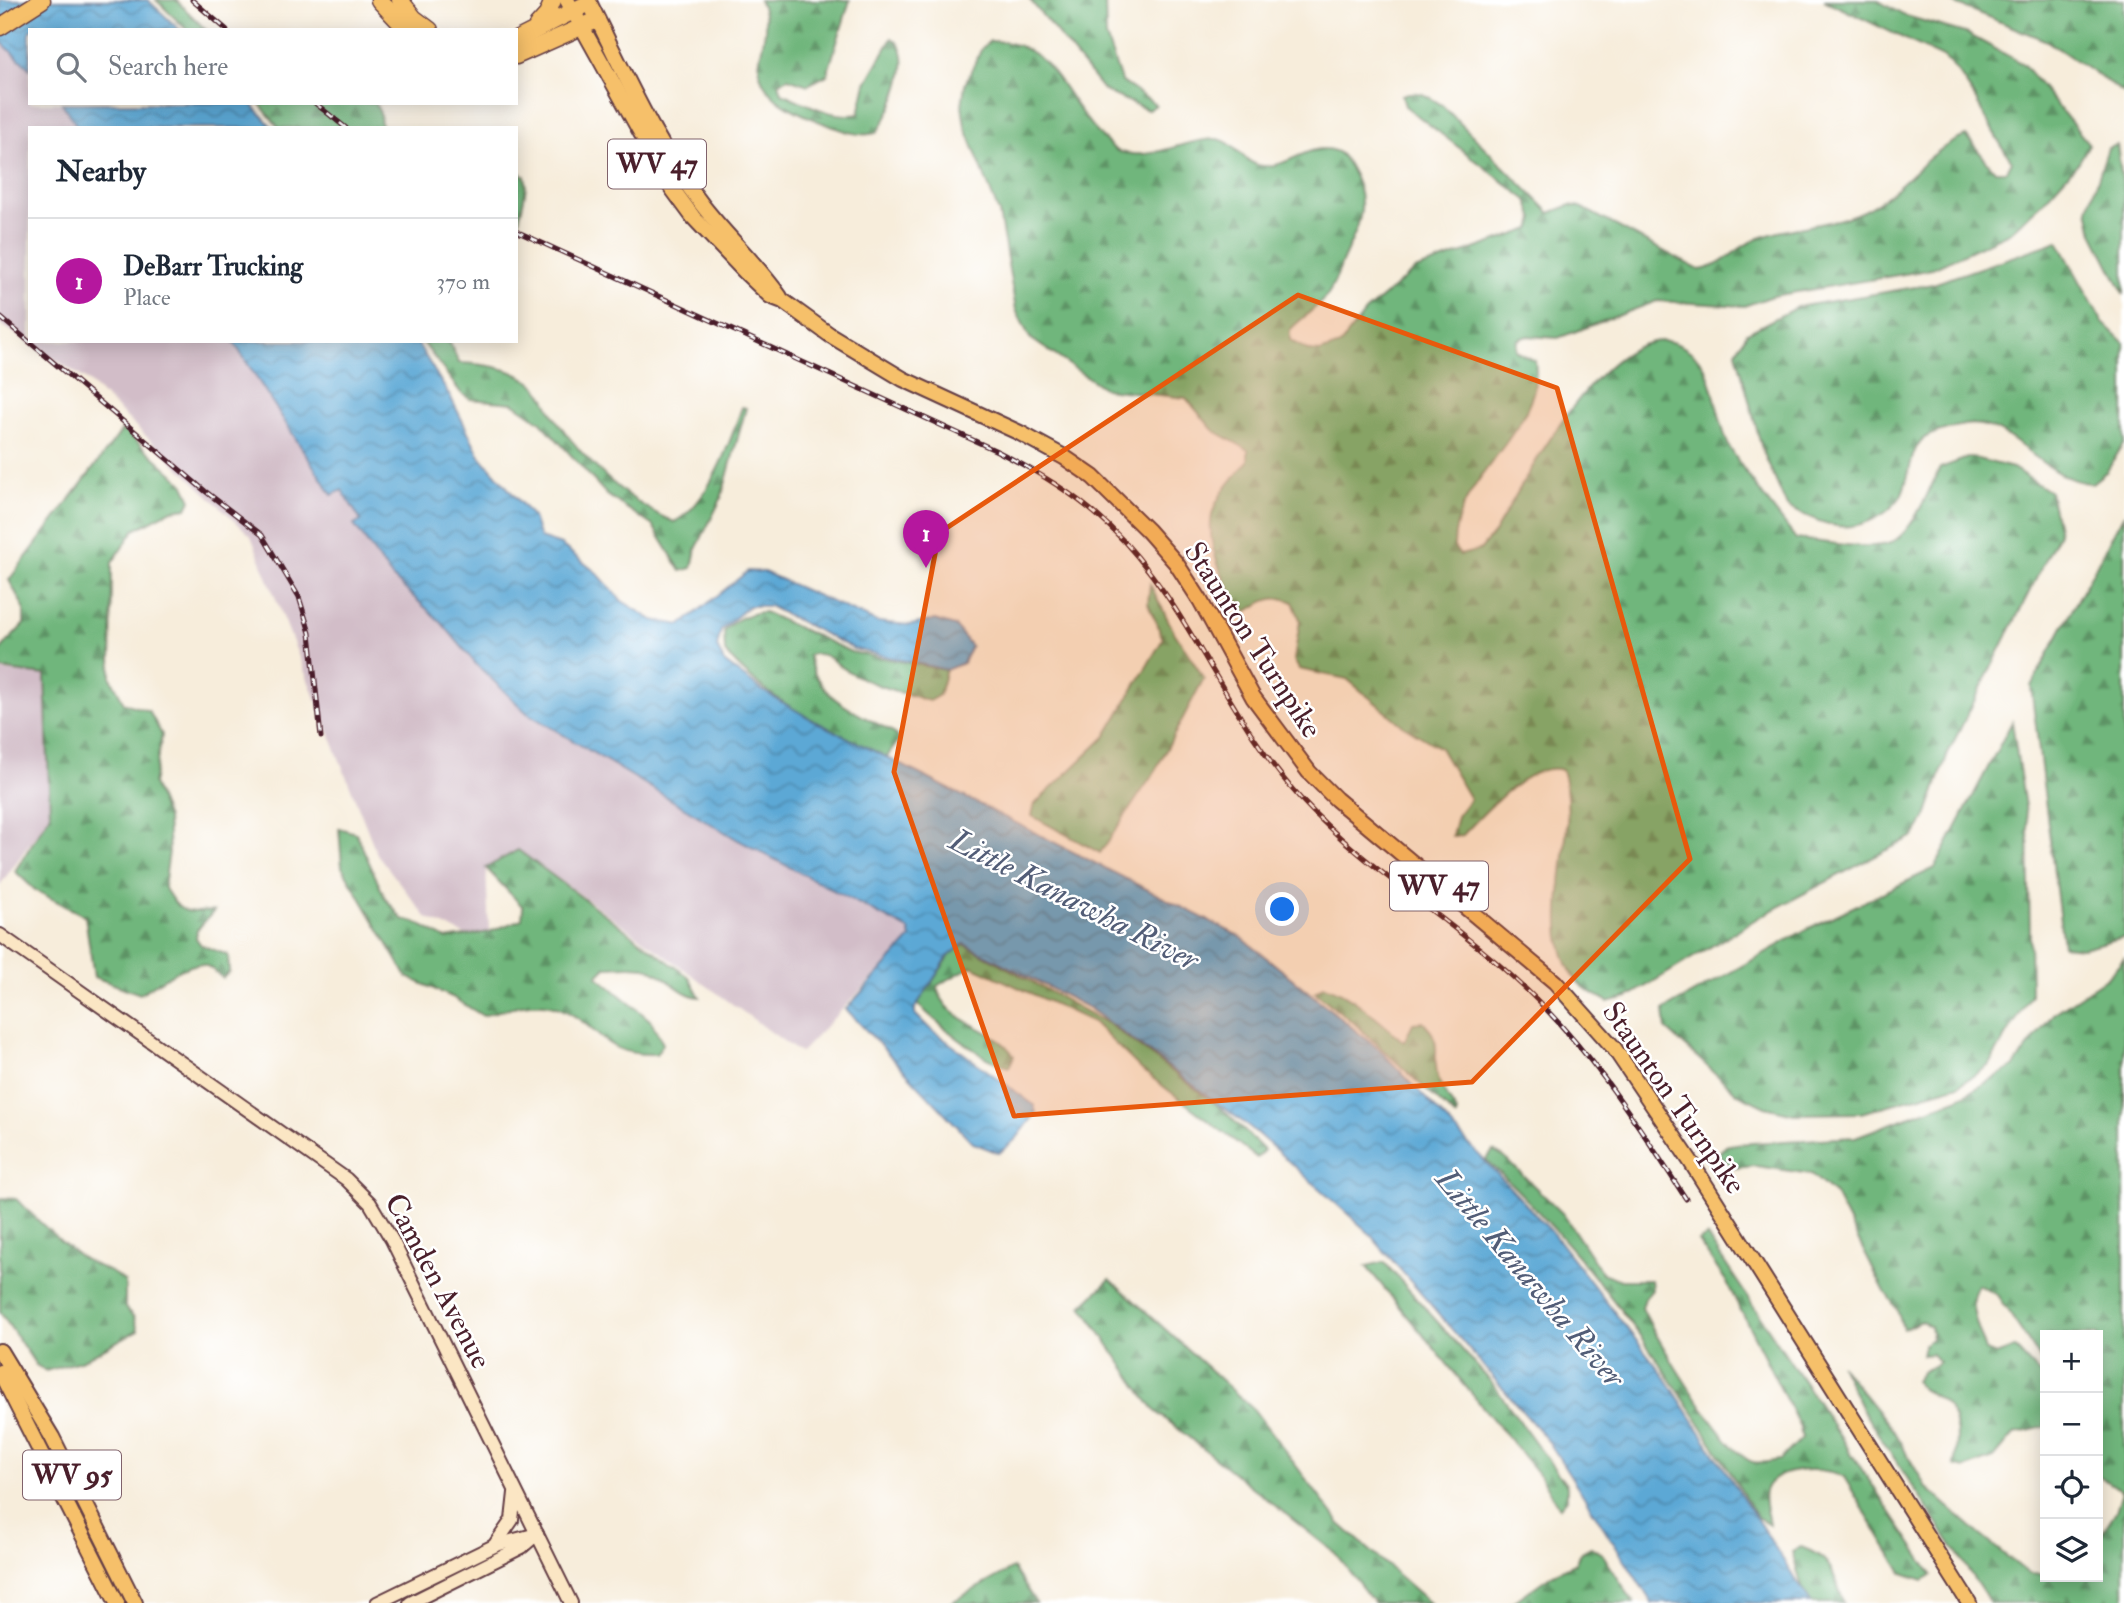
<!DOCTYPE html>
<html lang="en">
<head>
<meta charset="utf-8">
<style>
  body { margin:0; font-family:"IM FELL Double Pica",serif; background:#f2f2f3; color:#1f2937 }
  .controls { position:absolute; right:21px; bottom:21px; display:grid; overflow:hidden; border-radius:0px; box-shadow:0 4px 18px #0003 }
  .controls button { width:63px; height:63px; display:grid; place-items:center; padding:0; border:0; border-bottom:2px solid #e0e1e3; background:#fff; color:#1f2937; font:35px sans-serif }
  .you { position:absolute; left:1283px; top:910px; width:24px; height:24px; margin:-18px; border:5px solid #fff; border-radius:50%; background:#1a73e8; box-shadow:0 0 0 10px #1a73e833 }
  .badge { display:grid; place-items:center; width:46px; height:46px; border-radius:50%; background:#b5179e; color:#fff; font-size:23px; font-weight:700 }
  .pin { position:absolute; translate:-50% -58px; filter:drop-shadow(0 2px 4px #0008) }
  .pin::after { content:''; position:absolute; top:37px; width:24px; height:21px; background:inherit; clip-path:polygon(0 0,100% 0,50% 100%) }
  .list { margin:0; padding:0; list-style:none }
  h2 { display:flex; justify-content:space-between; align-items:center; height:91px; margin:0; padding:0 28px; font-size:30px }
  h2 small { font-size:23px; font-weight:400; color:#747a83 }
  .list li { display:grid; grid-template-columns:46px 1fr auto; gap:21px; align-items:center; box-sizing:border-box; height:126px; padding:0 28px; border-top:2px solid #e0e1e3 }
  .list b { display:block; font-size:26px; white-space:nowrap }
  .list p { margin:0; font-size:23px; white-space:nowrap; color:#747a83 }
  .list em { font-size:23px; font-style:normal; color:#747a83 }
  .icon { flex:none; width:38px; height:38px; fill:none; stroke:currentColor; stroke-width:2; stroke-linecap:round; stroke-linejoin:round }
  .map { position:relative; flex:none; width:2124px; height:1603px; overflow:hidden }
  .search { position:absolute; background:#fff; box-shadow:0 4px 18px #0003; left:28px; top:28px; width:490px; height:77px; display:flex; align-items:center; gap:18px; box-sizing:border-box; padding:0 24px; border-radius:0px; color:#747a83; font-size:26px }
  .panel { position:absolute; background:#fff; box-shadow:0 4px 18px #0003; left:28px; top:126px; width:490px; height:217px; border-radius:0px }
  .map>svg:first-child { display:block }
  .industrial { fill:#d2bdc8 }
  .forest { fill:url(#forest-firs); stroke:#5c6a53; stroke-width:2 }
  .water { fill:url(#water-waves); stroke:#536480; stroke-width:2 }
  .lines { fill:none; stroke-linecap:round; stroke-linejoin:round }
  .secondary-casing { stroke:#643e45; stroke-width:16 }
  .primary-casing { stroke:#643e45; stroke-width:18 }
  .highway-casing { stroke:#643e45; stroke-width:19 }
  .secondary { stroke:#fbe6c4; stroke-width:12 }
  .primary { stroke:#f6c06b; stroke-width:14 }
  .highway { stroke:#f6c06b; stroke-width:16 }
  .rail-casing { stroke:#4a1f2b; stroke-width:5 }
  .rail { stroke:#fff; stroke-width:2.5; stroke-dasharray:8; stroke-linecap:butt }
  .marked { fill:#e8590c; fill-opacity:0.2; stroke:#e8590c; stroke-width:5; stroke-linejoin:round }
  .labels { text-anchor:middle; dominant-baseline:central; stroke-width:5; stroke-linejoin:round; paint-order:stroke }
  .shield { fill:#fff; stroke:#80626b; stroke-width:2 }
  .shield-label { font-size:28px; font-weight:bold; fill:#4a1f2b }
  .street-label { font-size:30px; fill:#4a1f2b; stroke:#fff }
  .water-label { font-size:32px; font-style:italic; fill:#525d77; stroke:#fff }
</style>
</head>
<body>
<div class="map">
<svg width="2124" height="1603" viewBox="0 0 2124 1603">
  <defs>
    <pattern id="forest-firs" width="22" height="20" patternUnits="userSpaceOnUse" patternTransform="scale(1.75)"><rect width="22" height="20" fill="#6fb67b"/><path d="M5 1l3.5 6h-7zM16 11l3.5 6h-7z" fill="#5d9365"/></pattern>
    <pattern id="water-waves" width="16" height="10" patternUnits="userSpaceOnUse" patternTransform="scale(1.75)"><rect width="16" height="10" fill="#5ca8d5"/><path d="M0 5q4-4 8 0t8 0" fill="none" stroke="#4e88ad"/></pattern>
  </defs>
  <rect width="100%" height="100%" fill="#fff"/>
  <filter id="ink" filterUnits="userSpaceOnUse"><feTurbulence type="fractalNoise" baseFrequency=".0143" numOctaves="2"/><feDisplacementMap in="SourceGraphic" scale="14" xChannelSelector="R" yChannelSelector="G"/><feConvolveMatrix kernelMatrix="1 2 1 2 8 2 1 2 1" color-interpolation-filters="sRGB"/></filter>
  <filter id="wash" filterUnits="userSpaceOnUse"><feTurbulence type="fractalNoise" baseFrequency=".00686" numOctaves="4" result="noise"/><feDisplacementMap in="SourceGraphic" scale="28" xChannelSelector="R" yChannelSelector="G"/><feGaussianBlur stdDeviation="1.57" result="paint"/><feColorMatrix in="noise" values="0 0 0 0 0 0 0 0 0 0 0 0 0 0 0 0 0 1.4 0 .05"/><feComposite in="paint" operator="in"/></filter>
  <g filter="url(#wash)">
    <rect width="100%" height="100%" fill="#f7eddb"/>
    <!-- industrial -->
    <g class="industrial">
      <path d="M0,41l30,28v34h32l16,25h-48v213h203l99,153 10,-5 19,32 -6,3 37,53 50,46 34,41 51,49 211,127 171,90 2,8 -111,115 -281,-203 -33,18 3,64 -23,3 -39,-17 -50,-64 -126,-318 -164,-156 -87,-56z"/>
      <path d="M0,671l45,4 5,140 -50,70z"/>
    </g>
    <!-- forest -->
    <g class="forest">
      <path d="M156,0h20l30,30h-19z"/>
      <path d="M759,0h91l-23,75 -19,10 -20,-7 -9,5 3,10c23,10 51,26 77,21l7,-31 26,-45c27,16 -1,76 -16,95 -18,5 -36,-4 -53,-10 -27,-11 -70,-28 -63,-65 4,-22 10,-36 -1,-58z"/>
      <path d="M1030,0h75l1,37 15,44 35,24 -8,5 -44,-19z"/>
      <path d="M1824,0h53l26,15 65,19 55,30 66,80 -10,18 -37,41 -33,30 -81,37 -155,26 -29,10 -87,-5 -99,37 -31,-2 -10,4 -1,11 19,10c11,70 -82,114 -81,186l6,8 20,-5 14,-17c30,-49 133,-258 207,-171 14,16 17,65 29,86 18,31 44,61 66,91 25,2 63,10 87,6 27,-3 46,-56 57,-77l30,-11 43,11 37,24 9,41 -111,220 -22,64 -12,19 -153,80 -133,81 -20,5c-9,-6 -24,-12 -31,-21 -43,-56 6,-147 -15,-211 -32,-10 -79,44 -100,66h-10l5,-20 13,-17 -30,-51 -38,-23 -55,-46 -48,-10 -5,-9 6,-40 -7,-18c-17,-9 -32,0 -47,10 -19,-20 -38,-62 -35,-91 2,-23 23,-43 37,-60v-11l-35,-20 -27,-32 -81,-9 -75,-51 -14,-28 -17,-97 -34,-87 -3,-21 3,-21 17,-36 8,-7c64,0 71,56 110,94 6,6 13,15 20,17 34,9 61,-12 94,-13 20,-1 29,26 49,27 25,2 46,-24 72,-15 7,2 10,9 14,15 22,37 11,57 -6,94 -4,10 -8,24 -15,34 -9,13 -27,24 -38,36v10l19,11 11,1 20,-7 25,-33 50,-42 116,-41 3,-10 -7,-19 -122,-94 -3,-11c17,-6 25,1 40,10l108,108 20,-8 11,2 118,63c23,-2 36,-22 56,-30 34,-15 74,-13 108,-29 40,-19 62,-60 103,-75l29,35h12l5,-10c-25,-32 -39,-79 -69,-104z"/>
      <path d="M1946,0h178v93l-77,-52z"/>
      <path d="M259,103h116l5,10 1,15h-102z"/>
      <path d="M2117,145l7,48v101l-31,-61 -5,-24 20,-61z"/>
      <path d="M516,171l9,5c4,12 -7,43 -9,59z"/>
      <path d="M2058,241l45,82 21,20v100l-17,28 -15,12c-49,0 -81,-67 -128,-58 -11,2 -33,8 -41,14 -10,8 -13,29 -16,40 -2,6 -4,15 -8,20 -14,19 -44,32 -67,26 -15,-3 -31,-12 -45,-18l-25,-58 -26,-97 11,-19 50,-26 136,-23z"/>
      <path d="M422,341h27l10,22c25,1 50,4 72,19 15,11 16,25 26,39 28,41 72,82 117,101 34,-16 57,-82 68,-115l4,1 -25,91 -25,50 -4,19 -11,3 -28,-45 -46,-31 -66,-73 -28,-19 -43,-4 -9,-6z"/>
      <path d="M123,429l60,54 8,17 -4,8 -15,2 -38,20 -22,33 -1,115 13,25 25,8 13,24 -9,49 14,34 2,34 -5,35c17,27 18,26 50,24l-17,19 -1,8 5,7 27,10 1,17 -6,6c-6,-4 -12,-11 -18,-13 -15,-6 -52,21 -65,29l-46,-17 -9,-61 -50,-26 -20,-19 35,-56 -5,-140 -45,-6v-19l24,-26v-16l-15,-28z"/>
      <path d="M2124,514v423l-41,11 -20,-2 -32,-260z"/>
      <path d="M1150,584l24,48 30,46 -50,95 -54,80 -68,-37 2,-11 71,-68 58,-98 -15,-36z"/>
      <path d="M764,612l87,40 95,18 -7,25 -10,6c-28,-9 -57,-15 -83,-31 -14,-9 -19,-19 -38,-15 10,45 48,57 85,77l6,8 -12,17c-56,-26 -121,-56 -162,-105l-1,-21c10,-11 24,-18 40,-19z"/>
      <path d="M2012,722l16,104 3,169 -43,71 -29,19 -98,28 -67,1 -29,-7 -27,-13 -72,-65 -2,-19 143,-81 128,-61z"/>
      <path d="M339,828l17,5 29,65 17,21 13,3 31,17 43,-7 33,-13 1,-12 -37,-39 32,-18 171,127 11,20c-22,-2 -33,-23 -54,-29 -12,-4 -28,-1 -40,-1l-9,9 54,45 12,23 -7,10c-56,2 -53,-26 -94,-45 -26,-12 -55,-1 -79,7l-31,-19 -45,-20 -65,-110z"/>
      <path d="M964,944l146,81 111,83 43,42 -7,8 -115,-88 -49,-48 -121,-56 -35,20c9,40 57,38 77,70l-5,11c-28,-7 -70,-43 -92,-63l34,-50z"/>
      <path d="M2124,958v645h-134l-127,-192 -23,-46 53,65 33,57 53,47 50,40 69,3v-38l18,-28 6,-20 -24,-16v-140h-53v31l-48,-71 -19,-10c-13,20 2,45 8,66l10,4 19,-7 30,32v47l-31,7 -20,24 -30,11 -10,-3c4,-23 7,-50 -13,-66 -10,-8 -19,-7 -26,-19l7,-9 17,-10 -7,-8 -10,1 2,-11 8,-6 -2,-11 -8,-6 -19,8 -6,-20 -12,-17 -50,-97 -24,-21 -55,-8 -22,2 -16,-14 7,-8 10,-2 120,-7 104,-39 54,-31 40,-53 54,-36z"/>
      <path d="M1323,986c26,5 61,39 81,56l9,-19 10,-1c22,21 8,32 15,56 3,12 13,24 19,34l-1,5 -103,-95 -38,-30z"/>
      <path d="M1493,1151l11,6 59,57 39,59 19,7h30l1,10 -7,8 -3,10c14,30 83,146 111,154 7,2 19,-1 27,-2l22,-22 -2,-11 -74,-146 -28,-40 9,-5 225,339 -9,5 -21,-7 -58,-96c-18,-11 -71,-11 -79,14 -3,9 3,24 4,33l-12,-7c-75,-128 -162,-257 -271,-357z"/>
      <path d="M3,1198l13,1c20,19 40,40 62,56 15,12 34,14 47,27v26l9,9 4,13 -55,30 -37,11 -10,-6 -36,-53v-112z"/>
      <path d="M1384,1262l108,121 75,103v13l-8,9 -19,-32 -174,-210z"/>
      <path d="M1110,1279l144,131 86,114 90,79h-56l-39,-50 -182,-144 -71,-103z"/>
      <path d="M1591,1547l12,8 31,48h-122l41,-29 22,-10 5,-11z"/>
      <path d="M1801,1547c33,12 31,25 43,56h-33l-9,-16 -10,-35z"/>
      <path d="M1013,1568l23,35h-86z"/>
    </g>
    <!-- water -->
    <g class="water">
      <path d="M0,0h148l32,30h-150v39l-30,-28z"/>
      <path d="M62,103h189l22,25h-195z"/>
      <path d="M233,341h183l35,57 29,58 53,61 7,21 21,7 36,28 25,28 31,19 28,5 67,-54 16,1 113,50 33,3 25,-5 20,6 16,20 -8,17 -17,7 -92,-21 -85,-43h-20l-28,24 -4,17 7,15 39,29 50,29 428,217 140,114 170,180 114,146 146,226h-159l-103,-161 -182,-211 -116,-103 -162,-120 -125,-64 -16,13 -33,51v6l14,14 105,77 2,8 -20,26 -17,14 -26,-10 -127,-134 65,-71 -2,-8 -171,-90 -211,-127 -51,-49 -34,-41 -50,-46 -38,-52 7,-4 -19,-31 -10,5z"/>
    </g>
  </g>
  <g filter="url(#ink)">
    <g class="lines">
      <!-- secondary casing -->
      <g class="secondary-casing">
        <g id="secondary">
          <path d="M0,935l346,244 24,24 22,37 179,363"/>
          <path d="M496,1543l16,-23 3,-27"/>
          <path d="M377,1603l119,-58 41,-11"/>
          <path d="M410,1603l112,-56 15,-13"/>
        </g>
      </g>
      <!-- primary casing -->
      <g class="primary-casing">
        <g id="primary">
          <path d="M567,0l104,187 22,30 54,57 23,22 13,5 47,34 73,44 117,54 44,24 29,20 55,54 28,32 24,37 53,97 56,75 27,27 219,183 59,66 77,114 278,441"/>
          <path d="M588,0c35,70 67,144 115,206 25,32 54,58 77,91"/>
          <path d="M0,1351l52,86 83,166"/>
          <path d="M0,1372l117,231"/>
        </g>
      </g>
      <!-- highway casing -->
      <g class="highway-casing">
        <g id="highway">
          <path d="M379,0l28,30"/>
          <path d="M400,0l14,18 16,12"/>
          <path d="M537,26l10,-11 6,-15"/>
          <path d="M0,27l42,-27"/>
          <path d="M516,40l73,-37"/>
          <path d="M516,56l81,-36"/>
        </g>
      </g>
      <!-- secondary -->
      <use href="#secondary" class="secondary"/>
      <!-- primary -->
      <use href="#primary" class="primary"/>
      <!-- highway -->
      <use href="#highway" class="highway"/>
      <!-- rail casing -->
      <g class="rail-casing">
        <g id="rail">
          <path d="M192,0l35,30"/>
          <path d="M315,103l31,25"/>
          <path d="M516,231l481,220c41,21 80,44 113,76 80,77 115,189 191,272 63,69 146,117 214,180 71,64 120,141 171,220"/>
          <path d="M0,317l205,174 57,44 37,62 11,36 11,104"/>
        </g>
      </g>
      <!-- rail -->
      <use href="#rail" class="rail"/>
    </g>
  </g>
  <!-- marked area -->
  <path class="marked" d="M1298,295l259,93 133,471 -218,223 -458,34 -120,-344 45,-239z"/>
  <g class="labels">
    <!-- shield labels -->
    <g class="shield">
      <rect x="608" y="139.5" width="98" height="49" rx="5"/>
      <rect x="1390" y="861.5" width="98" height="49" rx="5"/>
      <rect x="23" y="1450.5" width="98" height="49" rx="5"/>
    </g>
    <g class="shield-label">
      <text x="657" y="164">WV 47</text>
      <text x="1439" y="886">WV 47</text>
      <text x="72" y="1475">WV 95</text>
    </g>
    <!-- street labels -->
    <g class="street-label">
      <text transform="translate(1253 640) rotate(57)">Staunton Turnpike</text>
      <text transform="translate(1674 1098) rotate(55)">Staunton Turnpike</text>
      <text transform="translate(438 1281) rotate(62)">Camden Avenue</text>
    </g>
    <!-- water labels -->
    <g class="water-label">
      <text transform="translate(1074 900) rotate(27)">Little Kanawha River</text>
      <text transform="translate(1530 1278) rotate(50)">Little Kanawha River</text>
    </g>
  </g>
</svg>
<div class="controls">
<button>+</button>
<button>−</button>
<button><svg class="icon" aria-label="locate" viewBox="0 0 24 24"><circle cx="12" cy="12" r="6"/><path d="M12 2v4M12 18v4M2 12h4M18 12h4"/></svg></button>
<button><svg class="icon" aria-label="layers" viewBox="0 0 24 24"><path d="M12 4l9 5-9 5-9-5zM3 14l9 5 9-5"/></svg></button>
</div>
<div class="you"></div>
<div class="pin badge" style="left:926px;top:568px">1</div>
<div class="search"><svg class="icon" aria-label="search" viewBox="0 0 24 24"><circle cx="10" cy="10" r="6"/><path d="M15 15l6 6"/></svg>Search here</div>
<section class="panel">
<h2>Nearby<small></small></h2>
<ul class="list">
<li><span class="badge">1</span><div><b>DeBarr Trucking</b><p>Place</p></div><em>370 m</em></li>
</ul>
</section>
</div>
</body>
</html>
